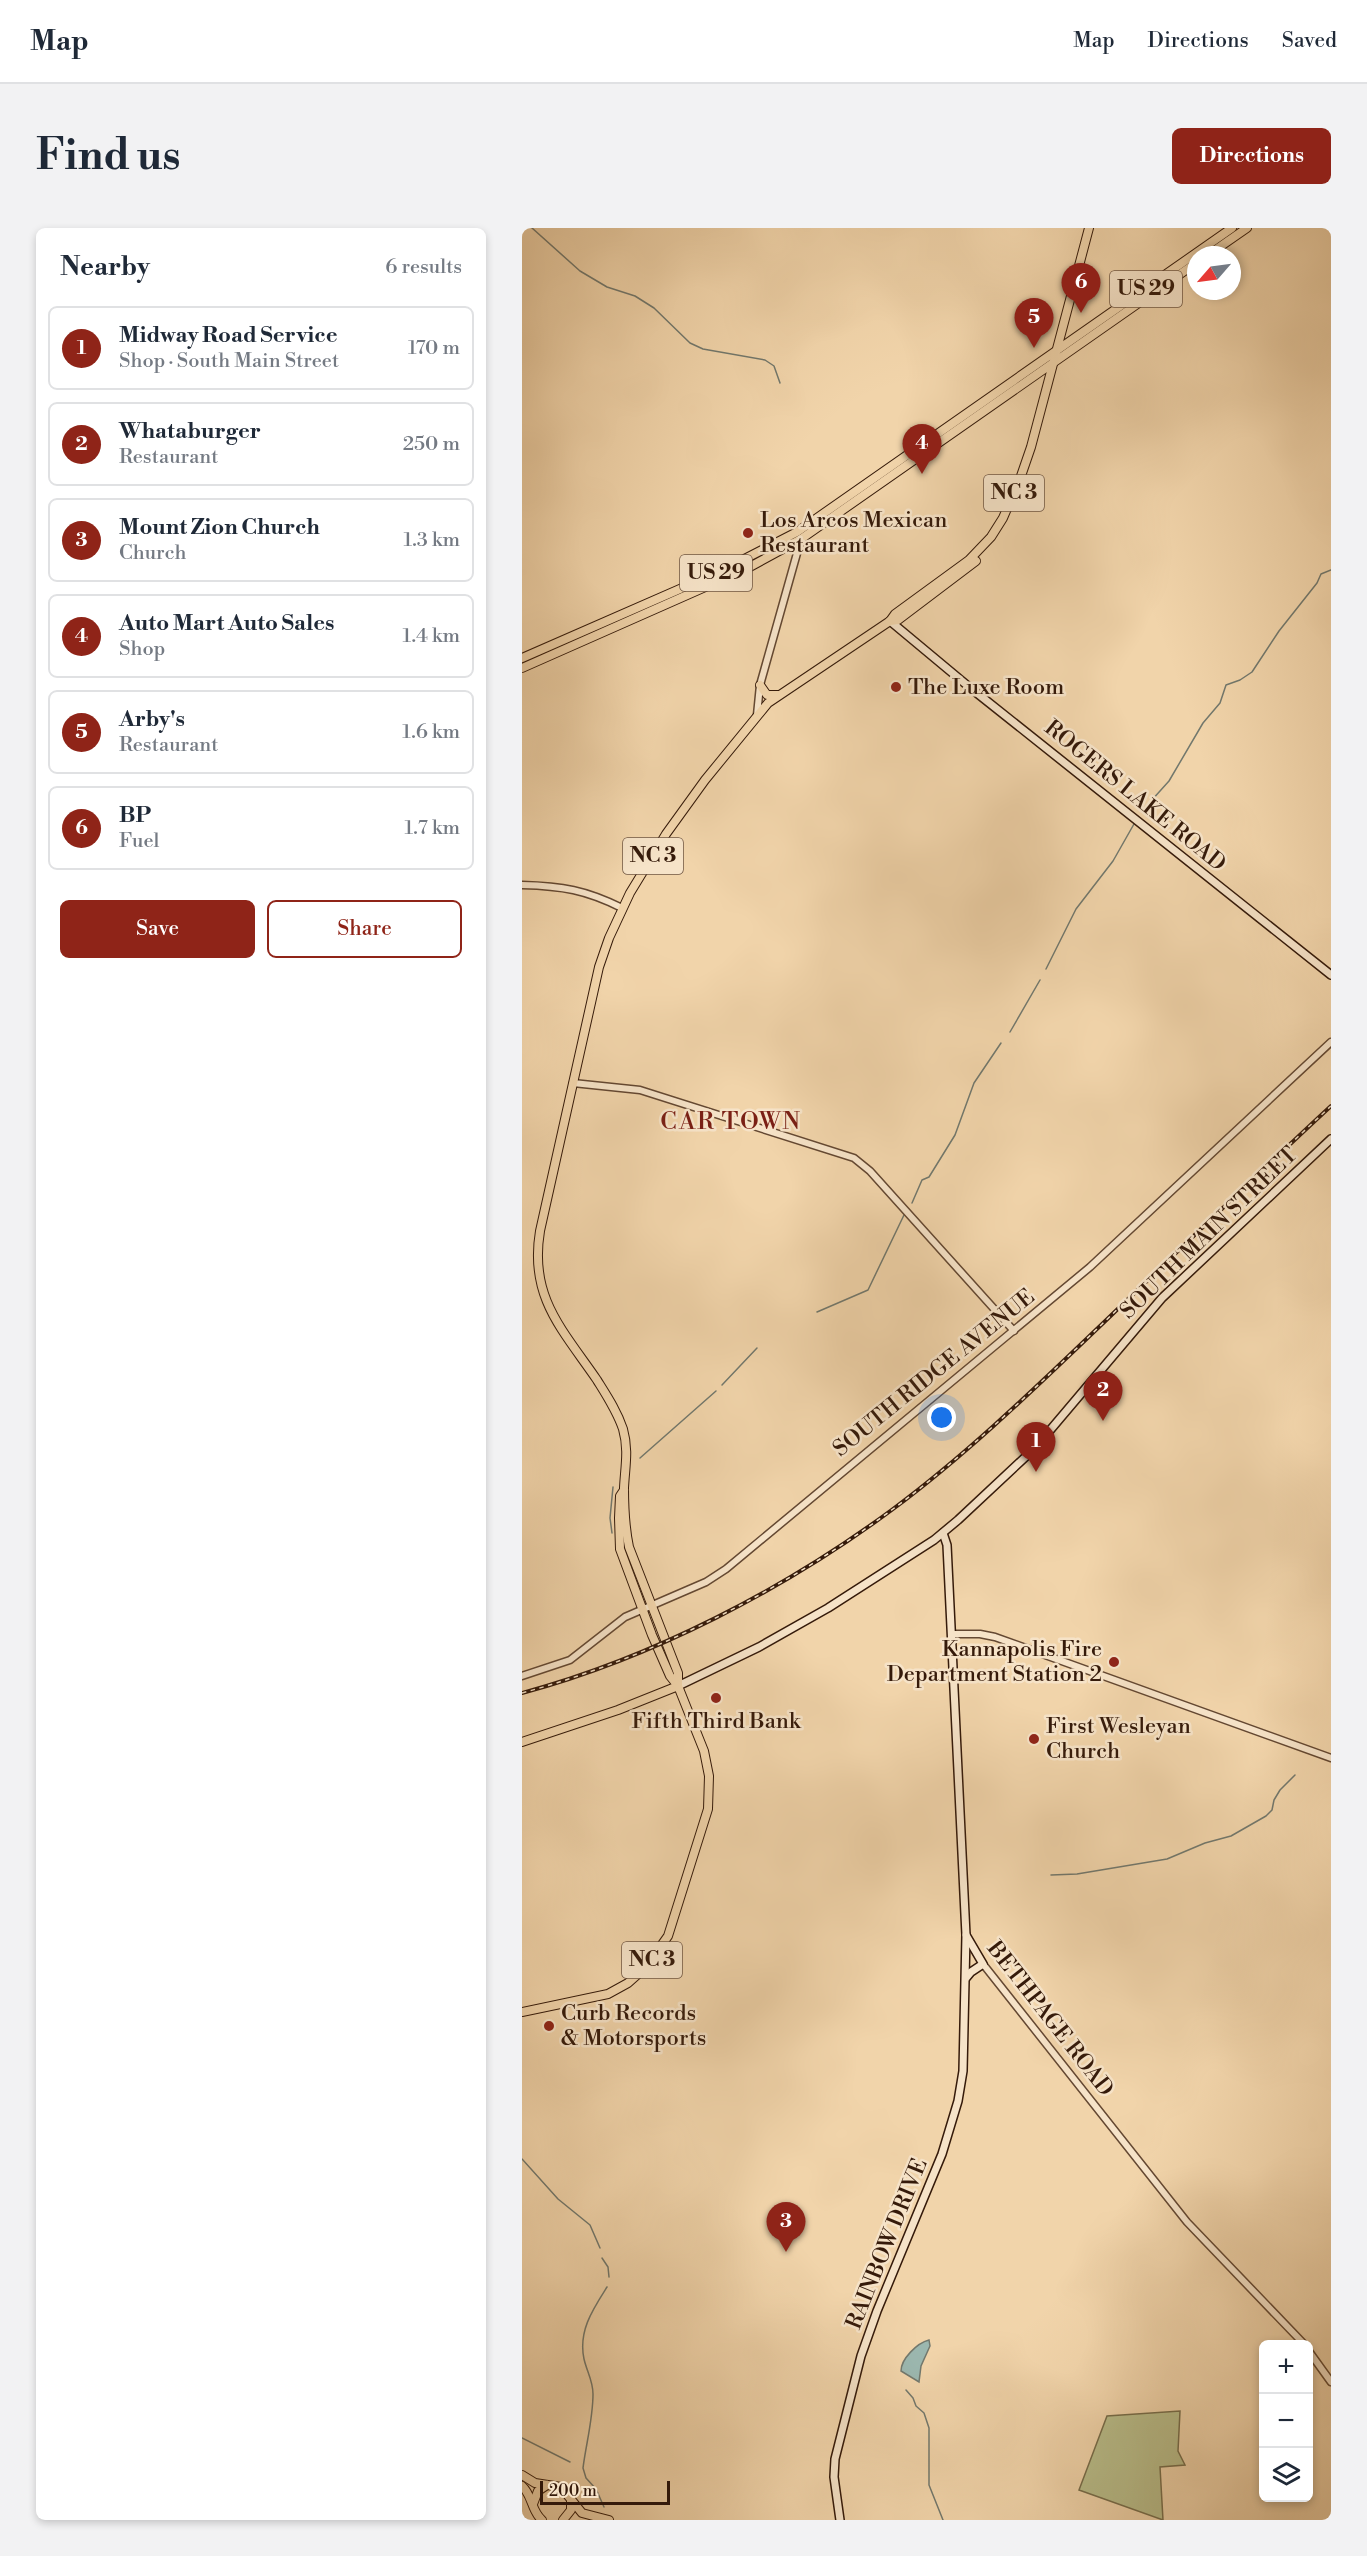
<!DOCTYPE html>
<html lang="en">
<head>
<meta charset="utf-8">
<style>
  body { margin:0; font-family:"Libre Bodoni",serif; background:#f2f2f3; color:#1f2937 }
  .controls { position:absolute; right:18px; bottom:18px; display:grid; overflow:hidden; border-radius:9px; box-shadow:0 3px 9px #0003 }
  .controls button { width:54px; height:54px; display:grid; place-items:center; padding:0; border:0; border-bottom:2px solid #e0e1e3; background:#fff; color:#1f2937; font:30px sans-serif }
  .compass { position:absolute; left:665px; top:18px; width:54px; height:54px; border-radius:50%; background:#fff; box-shadow:0 3px 9px #0003; rotate:242deg }
  .scale { position:absolute; left:18px; bottom:15px; width:130px; box-sizing:border-box; padding-left:6px; border:3px solid #351a0a; border-top:0; font-size:16px; line-height:21px; white-space:nowrap; color:#351a0a; -webkit-text-stroke:4px #f6e3c8; paint-order:stroke }
  .you { position:absolute; left:420px; top:1190px; width:21px; height:21px; margin:-15px; border:4px solid #fff; border-radius:50%; background:#1a73e8; box-shadow:0 0 0 9px #1a73e833 }
  .badge { display:grid; place-items:center; width:39px; height:39px; border-radius:50%; background:#8f2418; color:#fff; font-size:20px; font-weight:700 }
  .pin { position:absolute; translate:-50% -50px; filter:drop-shadow(0 2px 3px #0008) }
  .pin::after { content:''; position:absolute; top:32px; width:21px; height:18px; background:inherit; clip-path:polygon(0 0,100% 0,50% 100%) }
  .list { margin:0; padding:0; list-style:none }
  h2 { display:flex; justify-content:space-between; align-items:center; height:78px; margin:0; padding:0 24px; font-size:26px }
  h2 small { font-size:20px; font-weight:400; color:#747a83 }
  .list li { display:grid; grid-template-columns:39px 1fr auto; gap:18px; align-items:center; box-sizing:border-box; height:84px; margin:0 12px 12px; padding:0 12px; border:2px solid #e0e1e3; border-radius:9px }
  .list b { display:block; font-size:22px; white-space:nowrap }
  .list p { margin:0; font-size:20px; white-space:nowrap; color:#747a83 }
  .list em { font-size:20px; font-style:normal; color:#747a83 }
  .actions { display:flex; gap:12px; padding:18px 24px }
  .actions a { flex:1; padding:14px 0; border:2px solid #8f2418; border-radius:9px; text-align:center; font-size:21px; color:#8f2418 }
  .actions .main { background:#8f2418; color:#fff }
  .icon { flex:none; width:33px; height:33px; fill:none; stroke:currentColor; stroke-width:2; stroke-linecap:round; stroke-linejoin:round }
  .map { position:relative; flex:none; width:809px; height:2292px; overflow:hidden; border-radius:9px }
  header { display:flex; align-items:center; gap:36px; box-sizing:border-box; height:84px; padding:0 30px; background:#fff; border-bottom:2px solid #e0e1e3 }
  header strong { font-size:28px }
  nav { display:flex; gap:33px; margin-inline-start:auto; font-size:21px }
  .intro { display:flex; align-items:center; justify-content:space-between; box-sizing:border-box; height:144px; padding:0 36px }
  h1 { margin:0; font-size:42px }
  .button { padding:15px 27px; border-radius:9px; background:#8f2418; color:#fff; font-size:21px; font-weight:700 }
  main { display:flex; gap:36px; padding:0 36px }
  aside { flex:1; background:#fff; border-radius:9px; box-shadow:0 3px 9px #0003 }
  .map>svg:first-child { display:block }
  .green { fill:#b8bd8a; stroke:#766c4a; stroke-width:1.5 }
  .water { fill:#9bb7af; stroke:#72786d; stroke-width:1.5 }
  .lines { fill:none; stroke-linecap:round; stroke-linejoin:round }
  .stream { stroke:#72786d; stroke-width:1.5 }
  .tertiary-casing { stroke:#644832; stroke-width:9 }
  .secondary-casing { stroke:#351a0a; stroke-width:10 }
  .primary-casing { stroke:#351a0a; stroke-width:10 }
  .tertiary { stroke:#f6e3c8; stroke-width:6 }
  .secondary { stroke:#f6e3c8; stroke-width:7 }
  .primary { stroke:#f1d4aa; stroke-width:8 }
  .rail-casing { stroke:#351a0a; stroke-width:4 }
  .rail { stroke:#f6e3c8; stroke-width:1.5; stroke-dasharray:4.5; stroke-linecap:butt }
  .poi-dot { fill:#8f2418; stroke:#f6e3c8; stroke-width:2 }
  .labels { text-anchor:middle; dominant-baseline:central; stroke-width:5; stroke-linejoin:round; paint-order:stroke }
  .shield { fill:#f6e3c8; stroke:#6f5643; stroke-width:1.5 }
  .shield-label { font-size:21px; font-weight:bold; fill:#351a0a }
  .poi-label { font-size:22px; fill:#351a0a; stroke:#f6e3c8; text-anchor:start }
  .street-label { font-size:22px; fill:#351a0a; stroke:#f6e3c8 }
  .neighbourhood-label { font-size:24px; letter-spacing:1.5px; fill:#7a1f14; stroke:#f6e3c8 }
</style>
</head>
<body>
<header>
<strong>Map</strong>
<nav><a>Map</a><a>Directions</a><a>Saved</a></nav>
</header>
<div class="intro"><h1>Find us</h1><a class="button">Directions</a></div>
<main>
<aside>
<h2>Nearby<small>6 results</small></h2>
<ul class="list">
<li><span class="badge">1</span><div><b>Midway Road Service</b><p>Shop · South Main Street</p></div><em>170 m</em></li>
<li><span class="badge">2</span><div><b>Whataburger</b><p>Restaurant</p></div><em>250 m</em></li>
<li><span class="badge">3</span><div><b>Mount Zion Church</b><p>Church</p></div><em>1.3 km</em></li>
<li><span class="badge">4</span><div><b>Auto Mart Auto Sales</b><p>Shop</p></div><em>1.4 km</em></li>
<li><span class="badge">5</span><div><b>Arby's</b><p>Restaurant</p></div><em>1.6 km</em></li>
<li><span class="badge">6</span><div><b>BP</b><p>Fuel</p></div><em>1.7 km</em></li>
</ul>
<div class="actions"><a class="main">Save</a><a>Share</a></div>
</aside>
<div class="map">
<svg width="809" height="2292" viewBox="0 0 809 2292">
  <rect width="100%" height="100%" fill="#f1d4aa"/>
  <filter id="stains"><feTurbulence type="fractalNoise" baseFrequency=".00333" numOctaves="4"/><feColorMatrix values="0 0 0 0 .2 0 0 0 0 .09 0 0 0 0 .02 0 0 0 .5 -.17"/></filter>
  <radialGradient id="worn" r=".72"><stop offset=".6" stop-color="#630" stop-opacity="0"/><stop offset="1" stop-color="#630" stop-opacity=".3"/></radialGradient>
  <!-- green -->
  <path class="green" d="M658,2183l-2,40 7,14 -25,2 3,53 -84,-30 28,-74z"/>
  <!-- water -->
  <path class="water" d="M407,2112l1,6 -9,20 -2,16 -18,-11c0,-12 16,-28 28,-31z"/>
  <g class="lines">
    <!-- stream -->
    <g class="stream">
      <path d="M10,0l48,43 27,16 28,9 19,12 36,35 13,6 62,11 9,6 6,17"/>
      <path d="M620,583l27,-30 34,-58 17,-20 6,-18 14,-5 12,-8 27,-41 38,-48 4,-9 10,-4"/>
      <path d="M524,741l30,-60 37,-48 21,-37"/>
      <path d="M488,804l30,-52"/>
      <path d="M390,975l10,-23 7,-3 26,-42 19,-52 27,-40"/>
      <path d="M295,1084l51,-22 36,-75"/>
      <path d="M200,1157l35,-37"/>
      <path d="M118,1230l76,-67"/>
      <path d="M90,1305l-2,-15 3,-31"/>
      <path d="M529,1647l26,-1 90,-15 38,-16 26,-7 35,-20 6,-6 2,-10 6,-10 15,-15"/>
      <path d="M0,1931l36,40 32,26 10,23"/>
      <path d="M80,2030l6,9 1,10"/>
      <path d="M384,2162l7,8 3,8 8,7 5,15v57l14,35"/>
      <path d="M0,2210l48,24"/>
      <path d="M82,2279l-8,-18 -10,-11 -3,-10c3,-24 10,-49 10,-74 0,-13 -6,-22 -9,-35 -6,-28 9,-50 23,-72"/>
    </g>
    <!-- tertiary casing -->
    <g class="tertiary-casing">
      <g id="tertiary">
        <path d="M235,487l3,-30 41,-146"/>
        <path d="M0,657c40,1 64,5 100,23"/>
        <path d="M51,855l67,7 214,68 16,13 144,160"/>
        <path d="M430,1406h28l15,3 336,121"/>
        <path d="M0,1448l48,-16 55,-43 81,-35 20,-13 364,-302 241,-225"/>
        <path d="M461,1736l204,258 117,122"/>
        <path d="M786,2122l23,32"/>
      </g>
    </g>
    <!-- secondary casing -->
    <g class="secondary-casing">
      <g id="secondary">
        <path d="M368,393l78,65 363,289"/>
        <path d="M421,1305l4,12 19,390 17,29 -12,8 -5,6"/>
        <path d="M156,1458l81,-39 69,-39 106,-68 24,-20 77,-72 127,-150 169,-159"/>
        <path d="M318,2292l-6,-43 1,-18 26,-103 16,-45 65,-157 16,-53 5,-30 3,-136"/>
      </g>
    </g>
    <!-- primary casing -->
    <g class="primary-casing">
      <g id="primary">
        <path d="M686,27l39,-27"/>
        <path d="M368,393l8,-1 78,-59"/>
        <path d="M0,430l199,-87 76,-39 435,-304"/>
        <path d="M0,440l224,-99 55,-30 395,-276"/>
        <path d="M238,457l7,10h11"/>
        <path d="M156,1458v-13l-49,-126c-4,-19 -5,-40 -5,-59 1,-21 5,-38 -1,-59 -6,-18 -16,-33 -26,-49 -35,-51 -68,-83 -57,-149l59,-264 10,-29 21,-45 36,-59 39,-54 63,-77 122,-82 5,-7 74,-54 22,-23 12,-19 18,-42 10,-29 58,-219"/>
        <path d="M0,1514l96,-32 60,-24"/>
        <path d="M0,1784l86,-18 20,-11 18,-16 22,-31 40,-127 1,-33 -5,-25 -26,-65 -8,-10 -18,-41 -32,-86 -1,-31 1,-22 4,-6"/>
        <path d="M0,2247l13,8 26,4 21,26 27,7"/>
        <path d="M0,2258c11,10 9,25 20,34"/>
        <path d="M11,2276l5,-13 9,-6"/>
        <path d="M41,2292l8,-10v-11"/>
      </g>
    </g>
    <!-- tertiary -->
    <use href="#tertiary" class="tertiary"/>
    <!-- secondary -->
    <use href="#secondary" class="secondary"/>
    <!-- primary -->
    <use href="#primary" class="primary"/>
    <!-- rail casing -->
    <g class="rail-casing">
      <path id="rail" d="M0,1465c130,-35 263,-104 371,-184 74,-55 140,-119 206,-182 77,-74 153,-148 232,-221"/>
    </g>
    <!-- rail -->
    <use href="#rail" class="rail"/>
  </g>
  <!-- markers -->
  <g class="poi-dot">
    <circle cx="226" cy="305" r="6"/>
    <circle cx="374" cy="459" r="6"/>
    <circle cx="592" cy="1434" r="6"/>
    <circle cx="194" cy="1470" r="6"/>
    <circle cx="512" cy="1511" r="6"/>
    <circle cx="27" cy="1798" r="6"/>
  </g>
  <g class="labels">
    <!-- shield labels -->
    <g class="shield">
      <rect x="588" y="43" width="72" height="36" rx="4.5"/>
      <rect x="462" y="247" width="60" height="36" rx="4.5"/>
      <rect x="158" y="327" width="72" height="36" rx="4.5"/>
      <rect x="101" y="610" width="60" height="36" rx="4.5"/>
      <rect x="100" y="1714" width="60" height="36" rx="4.5"/>
    </g>
    <g class="shield-label">
      <text x="624" y="61">US 29</text>
      <text x="492" y="265">NC 3</text>
      <text x="194" y="345">US 29</text>
      <text x="131" y="628">NC 3</text>
      <text x="130" y="1732">NC 3</text>
    </g>
    <!-- poi labels -->
    <g class="poi-label">
      <text x="238" y="292">Los Arcos Mexican<tspan x="238" dy="25">Restaurant</tspan></text>
      <text x="386" y="459">The Luxe Room</text>
      <text x="580" y="1421" text-anchor="end">Kannapolis Fire<tspan x="580" dy="25">Department Station 2</tspan></text>
      <text x="194" y="1493" text-anchor="middle">Fifth Third Bank</text>
      <text x="524" y="1498">First Wesleyan<tspan x="524" dy="25">Church</tspan></text>
      <text x="39" y="1785">Curb Records<tspan x="39" dy="25">&amp; Motorsports</tspan></text>
    </g>
    <!-- street labels -->
    <g class="street-label">
      <text transform="translate(613 568) rotate(39)">ROGERS LAKE ROAD</text>
      <text transform="translate(687 1005) rotate(-44)">SOUTH MAIN STREET</text>
      <text transform="translate(412 1145) rotate(-39)">SOUTH RIDGE AVENUE</text>
      <text transform="translate(528 1791) rotate(52)">BETHPAGE ROAD</text>
      <text transform="translate(365 2016) rotate(-68)">RAINBOW DRIVE</text>
    </g>
    <!-- neighbourhood labels -->
    <g class="neighbourhood-label">
      <text x="209" y="894">CAR TOWN</text>
    </g>
  </g>
  <rect width="100%" height="100%" filter="url(#stains)"/>
  <rect width="100%" height="100%" fill="url(#worn)"/>
</svg>
<div class="controls">
<button>+</button>
<button>−</button>
<button><svg class="icon" aria-label="layers" viewBox="0 0 24 24"><path d="M12 4l9 5-9 5-9-5zM3 14l9 5 9-5"/></svg></button>
</div>
<svg class="compass" viewBox="-18 -18 36 36"><path d="M0-13l5 13h-10z" fill="#e53935"/><path d="M0 13l5-13h-10z" fill="#747a83"/></svg>
<div class="scale">200 m</div>
<div class="you"></div>
<div class="pin badge" style="left:514px;top:1244px">1</div>
<div class="pin badge" style="left:581px;top:1193px">2</div>
<div class="pin badge" style="left:264px;top:2024px">3</div>
<div class="pin badge" style="left:400px;top:246px">4</div>
<div class="pin badge" style="left:512px;top:120px">5</div>
<div class="pin badge" style="left:559px;top:85px">6</div>
</div>
</main>
</body>
</html>
